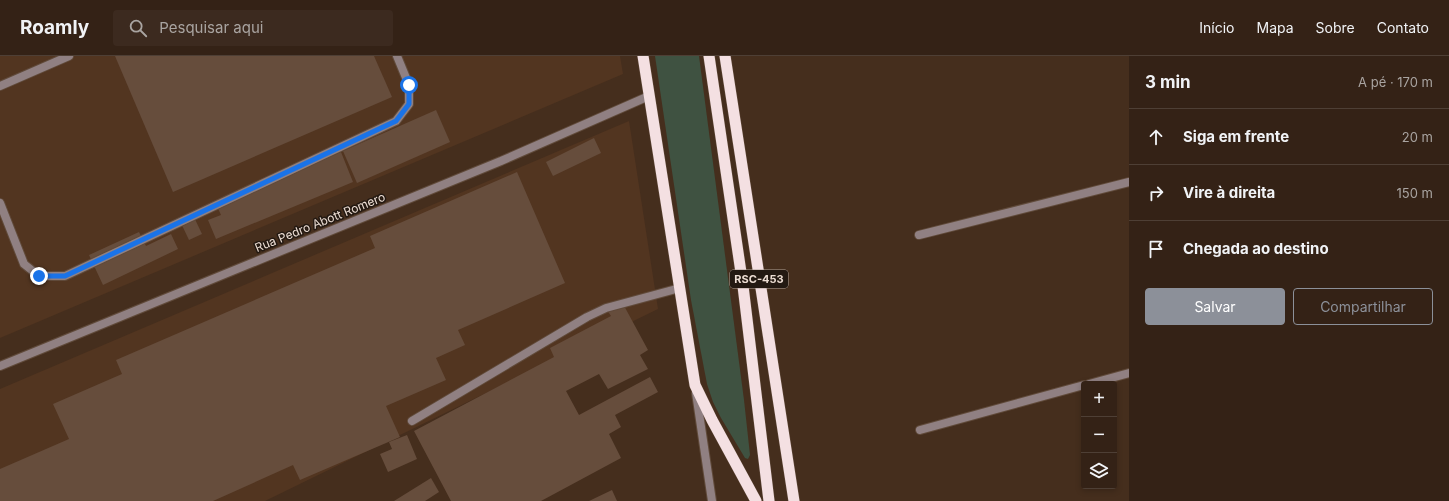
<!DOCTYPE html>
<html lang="pt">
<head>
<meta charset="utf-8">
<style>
  body { margin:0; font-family:Inter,sans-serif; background:#3c2a1f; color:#f1f3f6 }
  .controls { position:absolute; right:12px; bottom:12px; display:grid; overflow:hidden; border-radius:4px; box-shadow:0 2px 6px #0003 }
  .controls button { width:36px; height:36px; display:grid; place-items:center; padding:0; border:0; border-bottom:1px solid #4e3f35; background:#342216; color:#f1f3f6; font:20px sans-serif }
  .stop { position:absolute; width:12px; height:12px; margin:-9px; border:3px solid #1a73e8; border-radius:50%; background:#fff }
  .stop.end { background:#1a73e8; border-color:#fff; box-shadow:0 1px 4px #0008 }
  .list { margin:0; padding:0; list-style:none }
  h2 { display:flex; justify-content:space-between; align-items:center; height:52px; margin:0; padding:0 16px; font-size:17px }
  h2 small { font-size:13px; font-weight:400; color:#a9a4a1 }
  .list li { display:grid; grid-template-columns:26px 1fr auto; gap:12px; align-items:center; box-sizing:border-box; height:56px; padding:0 16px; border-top:1px solid #4e3f35 }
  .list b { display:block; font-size:15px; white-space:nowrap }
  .list em { font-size:13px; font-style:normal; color:#a9a4a1 }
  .actions { display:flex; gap:8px; padding:12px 16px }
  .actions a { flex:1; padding:9px 0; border:1px solid #8c9099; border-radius:4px; text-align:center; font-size:14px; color:#8c9099 }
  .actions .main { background:#8c9099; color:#fff }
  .icon { flex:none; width:22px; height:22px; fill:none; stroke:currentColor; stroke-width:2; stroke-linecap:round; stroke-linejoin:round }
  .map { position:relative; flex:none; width:1129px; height:445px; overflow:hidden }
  header { display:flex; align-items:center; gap:24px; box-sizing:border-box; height:56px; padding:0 20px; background:#342216; border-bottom:1px solid #4e3f35 }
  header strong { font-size:19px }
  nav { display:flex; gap:22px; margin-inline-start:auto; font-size:14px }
  .search { width:280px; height:36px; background:#3c2a1f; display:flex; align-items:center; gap:10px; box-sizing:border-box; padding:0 14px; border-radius:4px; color:#a9a4a1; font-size:15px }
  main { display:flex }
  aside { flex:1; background:#342216 }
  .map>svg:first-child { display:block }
  .built { fill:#523520 }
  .green { fill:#3f5241 }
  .building { fill:#664d3c }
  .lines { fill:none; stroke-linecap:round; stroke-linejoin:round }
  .service-casing { stroke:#604a3a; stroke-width:10 }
  .minor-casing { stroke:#604a3a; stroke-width:10 }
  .tertiary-casing { stroke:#604a3a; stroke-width:10 }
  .trunk-casing { stroke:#604a3a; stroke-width:12 }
  .service { stroke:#908082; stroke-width:8 }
  .minor { stroke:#908082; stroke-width:8 }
  .tertiary { stroke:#908082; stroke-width:8 }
  .trunk { stroke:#f4e0e2; stroke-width:11 }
  .route { stroke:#1a73e8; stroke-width:5 }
  .labels { text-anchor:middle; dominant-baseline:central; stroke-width:3; stroke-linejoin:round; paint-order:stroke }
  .shield { fill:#231912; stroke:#b0a299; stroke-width:1 }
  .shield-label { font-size:11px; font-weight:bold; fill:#ecddd3 }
  .street-label { font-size:12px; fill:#ecddd3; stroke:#231912 }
</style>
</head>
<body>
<header>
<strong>Roamly</strong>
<div class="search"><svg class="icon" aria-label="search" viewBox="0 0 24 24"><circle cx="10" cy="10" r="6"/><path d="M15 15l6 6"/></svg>Pesquisar aqui</div>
<nav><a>Início</a><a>Mapa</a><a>Sobre</a><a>Contato</a></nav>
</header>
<main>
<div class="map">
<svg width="1129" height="445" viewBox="0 0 1129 445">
  <rect width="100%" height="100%" fill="#452e1d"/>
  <!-- built -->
  <g class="built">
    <path d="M0,0h620l3,18 -623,264z"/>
    <path d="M629,65l29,188 -393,192h-265v-112z"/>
  </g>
  <!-- green -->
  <path class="green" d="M655,0h44l45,344 6,55 -2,4 -3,-1 -24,-40 -8,-16 -6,-18 -16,-84z"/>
  <!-- building -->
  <g class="building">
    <path d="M115,0h259l18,41 -219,95z"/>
    <path d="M436,54l14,32 -93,41 -14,-32z"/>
    <path d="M594,82l7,15 -48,23 -7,-14z"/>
    <path d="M341,96l12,30 -137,57 -8,-19 13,-5 -5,-11z"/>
    <path d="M517,116l48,111 -107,47 7,15 -29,13 10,22 -60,26 14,31 -100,43 -7,-15 -80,36h-213v-32l69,-30 -16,-35 69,-30 -6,-14 259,-112 -5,-12z"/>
    <path d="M192,157l10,21 -13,6 -9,-19z"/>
    <path d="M139,176l7,14 25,-12 7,15 -75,36 -14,-30z"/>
    <path d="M622,246l26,48 -8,5 8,14 -40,20 -9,-15 -33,17 13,24 71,-38 8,15 -43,23 6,12 -12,7 12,24 -80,43h-90l-37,-70 140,-74 -4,-9 61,-32 -4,-6z"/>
    <path d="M407,379l10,24 -29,13 -8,-18 12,-5 -3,-7z"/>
    <path d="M431,422l8,14 -14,9h-31z"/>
    <path d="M612,434l5,11h-28z"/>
  </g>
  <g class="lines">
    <!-- service casing -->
    <g class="service-casing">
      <g id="service">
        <path d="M0,30l69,-30"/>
        <path d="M0,147l24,61 15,12h26l331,-155 13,-17v-19l-12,-29"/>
        <path d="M412,365l175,-104 19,-9 74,-20"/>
      </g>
    </g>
    <!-- minor casing -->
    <g class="minor-casing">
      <g id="minor">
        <path d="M919,179l210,-53"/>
        <path d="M1089,328l40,-11"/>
        <path d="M696,337l16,108"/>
        <path d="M920,374l164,-45"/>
      </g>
    </g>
    <!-- tertiary casing -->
    <g class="tertiary-casing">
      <path id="tertiary" d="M0,310l501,-205 148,-65"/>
    </g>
    <!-- trunk casing -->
    <g class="trunk-casing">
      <g id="trunk">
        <path d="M643,0l52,329 17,35 44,81"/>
        <path d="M709,0l34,230 26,215"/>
        <path d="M725,0l69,445"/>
      </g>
    </g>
    <!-- service -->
    <use href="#service" class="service"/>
    <!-- minor -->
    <use href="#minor" class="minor"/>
    <!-- tertiary -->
    <use href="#tertiary" class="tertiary"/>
    <!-- trunk -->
    <use href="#trunk" class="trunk"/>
  </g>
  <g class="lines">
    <!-- route -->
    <path class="route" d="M39,220h26l331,-155 13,-17v-19"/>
  </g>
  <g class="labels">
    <!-- shield labels -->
    <rect class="shield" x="730" y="214" width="58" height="18" rx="3"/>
    <g class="shield-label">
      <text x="759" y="223">RSC-453</text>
    </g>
    <!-- street labels -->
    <g class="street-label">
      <text transform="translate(320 166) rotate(-22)">Rua Pedro Abott Romero</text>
    </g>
  </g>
</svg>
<div class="controls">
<button>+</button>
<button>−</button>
<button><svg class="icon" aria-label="layers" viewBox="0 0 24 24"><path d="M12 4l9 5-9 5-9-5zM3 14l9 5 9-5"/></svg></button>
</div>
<div class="stop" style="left:409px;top:29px"></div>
<div class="stop end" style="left:39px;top:220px"></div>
</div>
<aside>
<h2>3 min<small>A pé · 170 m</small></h2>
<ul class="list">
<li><svg class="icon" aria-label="ahead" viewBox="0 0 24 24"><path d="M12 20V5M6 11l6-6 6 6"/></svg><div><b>Siga em frente</b></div><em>20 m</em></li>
<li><svg class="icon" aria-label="right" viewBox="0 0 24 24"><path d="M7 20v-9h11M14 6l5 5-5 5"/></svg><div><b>Vire à direita</b></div><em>150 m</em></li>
<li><svg class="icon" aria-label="arrive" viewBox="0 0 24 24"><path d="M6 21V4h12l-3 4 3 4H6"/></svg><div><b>Chegada ao destino</b></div></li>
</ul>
<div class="actions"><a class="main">Salvar</a><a>Compartilhar</a></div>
</aside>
</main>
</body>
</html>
